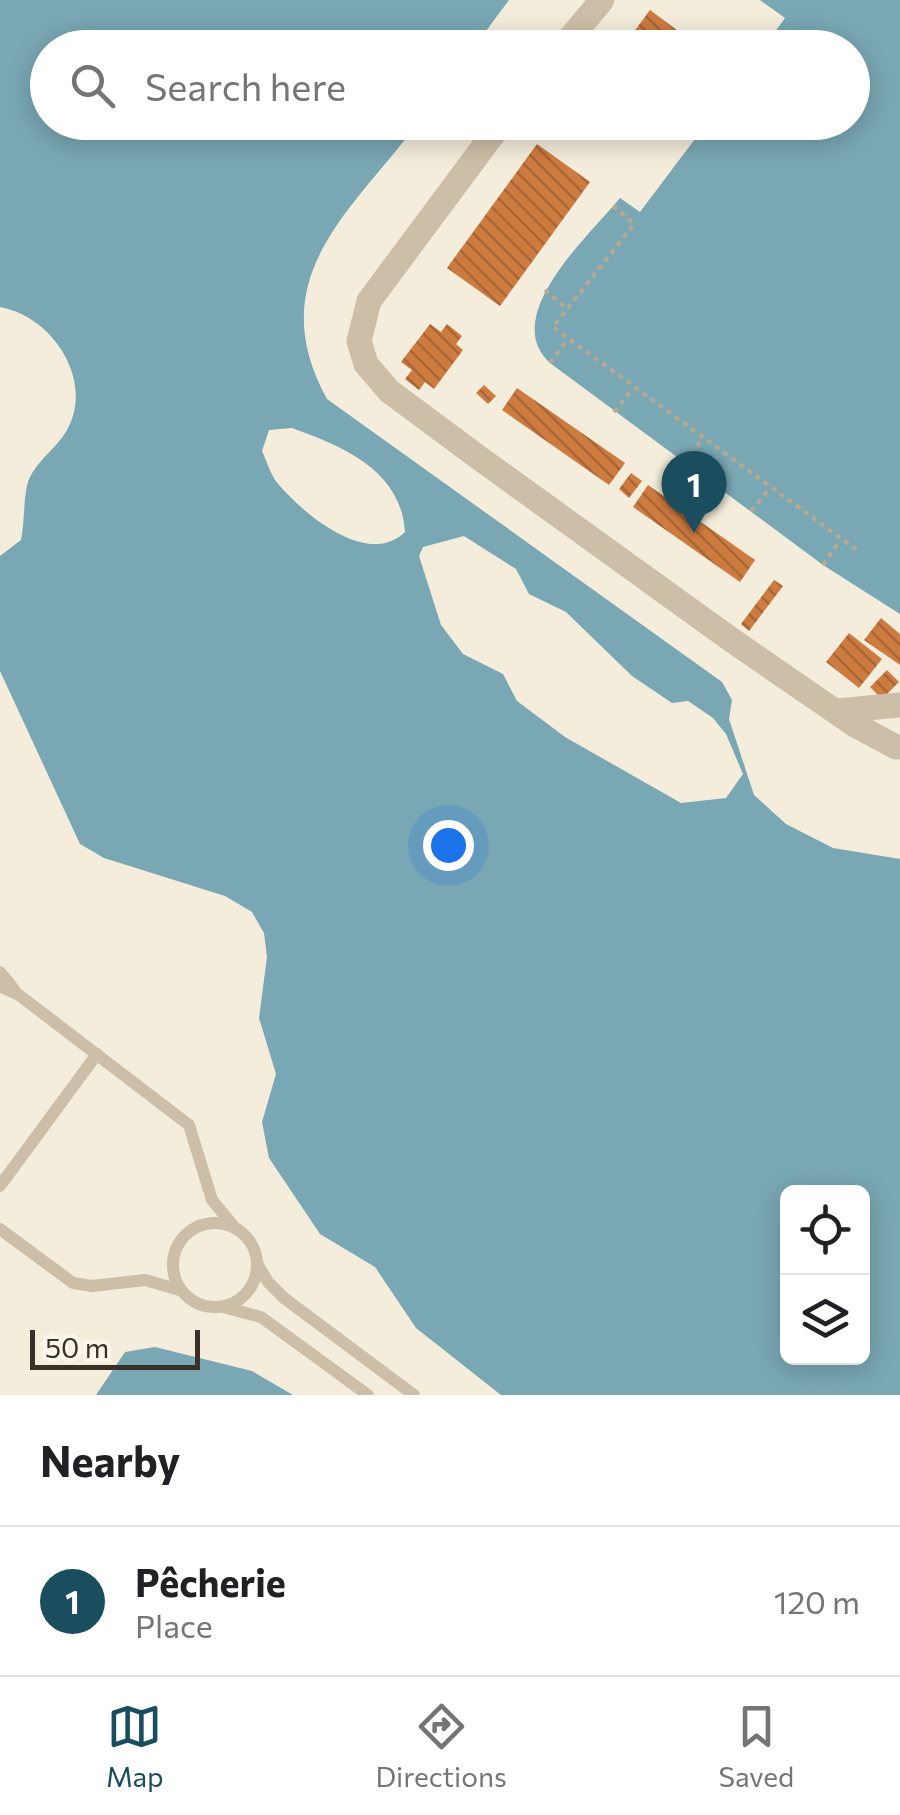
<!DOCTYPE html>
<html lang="en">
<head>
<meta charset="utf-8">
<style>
  body { margin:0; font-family:Commissioner,sans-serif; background:#f6f6f6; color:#202124 }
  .controls { position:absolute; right:30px; bottom:30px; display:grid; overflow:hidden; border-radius:15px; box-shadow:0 5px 25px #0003 }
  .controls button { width:90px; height:90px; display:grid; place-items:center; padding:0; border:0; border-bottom:2px solid #e0e0e0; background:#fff; color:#202124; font:50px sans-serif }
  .scale { position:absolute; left:30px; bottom:25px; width:170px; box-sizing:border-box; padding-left:10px; border:5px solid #393128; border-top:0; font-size:28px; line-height:35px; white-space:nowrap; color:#393128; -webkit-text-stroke:8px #fbf6e9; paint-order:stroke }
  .you { position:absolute; left:448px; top:845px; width:35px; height:35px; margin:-25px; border:8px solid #fff; border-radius:50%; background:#1a73e8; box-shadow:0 0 0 15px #1a73e833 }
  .badge { display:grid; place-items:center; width:65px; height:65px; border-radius:50%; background:#1a4e5e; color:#fff; font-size:32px; font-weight:700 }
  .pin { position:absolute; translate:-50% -82px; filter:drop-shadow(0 2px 5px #0008) }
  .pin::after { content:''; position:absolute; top:52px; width:35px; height:30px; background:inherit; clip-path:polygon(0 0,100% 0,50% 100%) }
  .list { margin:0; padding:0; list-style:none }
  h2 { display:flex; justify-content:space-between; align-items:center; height:130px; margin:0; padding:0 40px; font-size:42px }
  h2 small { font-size:32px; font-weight:400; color:#757577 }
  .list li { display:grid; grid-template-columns:65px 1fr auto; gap:30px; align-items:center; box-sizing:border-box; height:150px; padding:0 40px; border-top:2px solid #e0e0e0 }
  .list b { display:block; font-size:38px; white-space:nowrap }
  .list p { margin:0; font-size:32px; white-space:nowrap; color:#757577 }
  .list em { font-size:32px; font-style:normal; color:#757577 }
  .icon { flex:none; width:55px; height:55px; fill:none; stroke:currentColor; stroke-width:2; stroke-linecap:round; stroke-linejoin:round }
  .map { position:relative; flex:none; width:900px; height:1395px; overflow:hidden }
  .search { position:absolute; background:#fff; box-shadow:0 5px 25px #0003; left:30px; right:30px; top:30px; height:110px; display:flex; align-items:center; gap:25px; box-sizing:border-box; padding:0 35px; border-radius:55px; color:#757577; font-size:38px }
  .sheet { height:280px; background:#fff }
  nav { display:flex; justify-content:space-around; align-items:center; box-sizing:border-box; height:140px; border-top:2px solid #e0e0e0; background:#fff; font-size:28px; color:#757577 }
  nav a { display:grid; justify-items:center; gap:5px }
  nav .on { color:#1a4e5e }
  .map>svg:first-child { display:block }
  .water { fill:#79a7b3; fill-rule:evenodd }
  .building { fill:url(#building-back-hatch) }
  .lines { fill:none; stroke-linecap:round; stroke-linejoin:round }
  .path { stroke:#b9a991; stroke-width:4; stroke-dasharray:5 5; stroke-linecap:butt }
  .service { stroke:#cdbfa7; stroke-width:12 }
  .minor { stroke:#cdbfa7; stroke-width:25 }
</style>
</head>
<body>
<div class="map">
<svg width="900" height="1395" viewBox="0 0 900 1395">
  <defs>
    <pattern id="building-back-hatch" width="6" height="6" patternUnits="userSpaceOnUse" patternTransform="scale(2.5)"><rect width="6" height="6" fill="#ce7b40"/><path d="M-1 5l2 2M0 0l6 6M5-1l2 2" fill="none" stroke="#a86536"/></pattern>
  </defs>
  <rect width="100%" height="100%" fill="#f4eddc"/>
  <!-- water -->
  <g class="water">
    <path d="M0,0h509l-35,47 -426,1v74l370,1c-68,90 -157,155 -91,276l395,283 10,18 -3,19 25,76 32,29 47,24 67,11v536h-399l-85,-67 -41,-61 -55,-33 -51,-76 -7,-36 14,-48 -17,-56 8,-61 -3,-24 -12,-21 -27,-16 -121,-38 -24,-14 -80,-173v-115l21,-16c4,-19 2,-45 8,-61 9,-20 28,-31 38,-49 28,-50 -15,-114 -67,-123zM292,428c53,19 109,43 113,104 -37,36 -100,-17 -126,-47 -8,-9 -12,-23 -17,-34l7,-21zM464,536l52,33 13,25 37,18 66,64 40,27 16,-2 25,17 13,16 17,40 -17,24 -45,5 -116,-66 -48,-36 -14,-27 -40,-20 -22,-29 -22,-69 4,-9zM862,1192v166h-74v-166z"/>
    <path d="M760,0h140v614l-77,-49 -273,-202c-51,-47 39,-127 70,-165l20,14 67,-89 145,-1v-74l-88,-1 21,-29z"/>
    <path d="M155,1347l97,24 41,24h-197l29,-43z"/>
  </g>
  <!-- building -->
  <g class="building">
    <path d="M650,10l51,38h-79z"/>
    <path d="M609,122h37l-13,18z"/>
    <path d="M537,144l53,38 -90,124 -53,-38z"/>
    <path d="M430,324l11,8 6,-8 15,12 -6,8 7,6 -29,39 -9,-7 -6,8 -14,-11 7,-9 -11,-8z"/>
    <path d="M484,385l12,11 -8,8 -12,-11z"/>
    <path d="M517,388l108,75 -16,22 -107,-75z"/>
    <path d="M631,473l11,8 -13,17 -10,-9z"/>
    <path d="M648,485l107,75 -15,22 -107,-75z"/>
    <path d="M774,580l9,6 -34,45 -8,-7z"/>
    <path d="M881,618l19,16v31l-36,-25z"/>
    <path d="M849,633l33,26 -23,29 -33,-26z"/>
    <path d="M887,670l12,12 -17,17 -12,-12z"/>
  </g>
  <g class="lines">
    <!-- path -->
    <g class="path">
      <path d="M613,206l21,18 -81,103 305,224"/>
      <path d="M545,290l22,19"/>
      <path d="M550,363l18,-24"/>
      <path d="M614,412l19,-24"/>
      <path d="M686,463l17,-25"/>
      <path d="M751,511l19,-23"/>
      <path d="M823,565l17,-25"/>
    </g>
    <!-- service -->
    <g class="service">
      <path d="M0,972l14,17"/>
      <path d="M0,986l19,9 170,130 23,75 24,29"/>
      <path d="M0,1186l97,-132"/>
      <circle cx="215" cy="1265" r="42"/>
      <path d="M0,1229l73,54 19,3 53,-6 35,10"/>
      <path d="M257,1263l11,19 16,16 130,97"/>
      <path d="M223,1307l38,10 107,78"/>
    </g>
    <!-- minor -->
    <g class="minor">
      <path d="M562,48l40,-48"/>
      <path d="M502,122l-133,179 -10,40 7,23 23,27 93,69 251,181 122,84 41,22"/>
      <path d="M837,711l63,-6"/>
    </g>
  </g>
</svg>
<div class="controls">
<button><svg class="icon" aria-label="locate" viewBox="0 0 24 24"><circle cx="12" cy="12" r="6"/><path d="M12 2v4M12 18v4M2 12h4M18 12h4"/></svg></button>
<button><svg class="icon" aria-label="layers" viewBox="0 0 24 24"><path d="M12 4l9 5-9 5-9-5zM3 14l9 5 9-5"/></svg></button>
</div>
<div class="scale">50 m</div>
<div class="you"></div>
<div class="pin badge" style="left:694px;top:533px">1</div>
<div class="search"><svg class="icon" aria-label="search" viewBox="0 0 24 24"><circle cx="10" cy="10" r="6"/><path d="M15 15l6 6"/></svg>Search here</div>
</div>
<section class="sheet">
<h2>Nearby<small></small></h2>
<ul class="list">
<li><span class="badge">1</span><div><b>Pêcherie</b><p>Place</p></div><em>120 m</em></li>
</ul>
</section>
<nav>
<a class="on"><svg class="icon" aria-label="map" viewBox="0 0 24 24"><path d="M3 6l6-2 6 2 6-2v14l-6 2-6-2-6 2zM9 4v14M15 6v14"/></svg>Map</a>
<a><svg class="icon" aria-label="directions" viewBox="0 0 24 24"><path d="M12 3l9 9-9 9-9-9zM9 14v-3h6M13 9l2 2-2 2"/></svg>Directions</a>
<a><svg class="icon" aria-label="saved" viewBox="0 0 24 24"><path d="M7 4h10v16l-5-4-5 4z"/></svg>Saved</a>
</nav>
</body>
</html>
